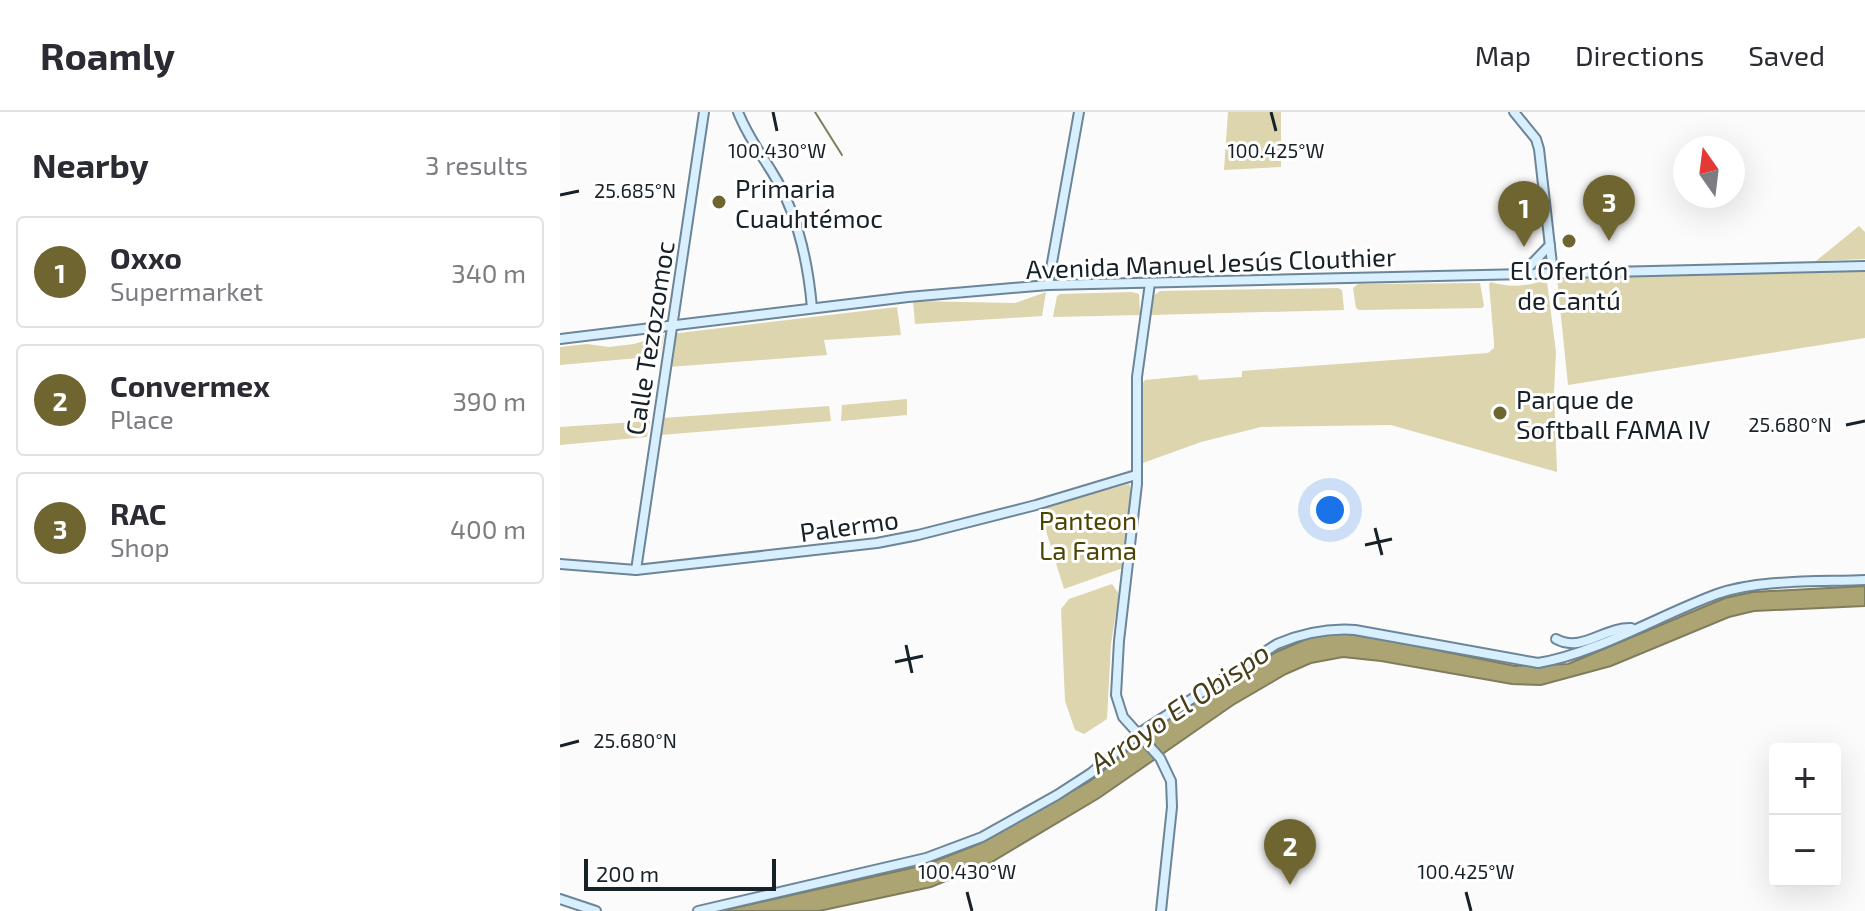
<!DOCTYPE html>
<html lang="en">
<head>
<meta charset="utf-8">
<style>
  body { margin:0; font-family:"Exo 2",sans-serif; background:#f7f7f7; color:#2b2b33 }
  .controls { position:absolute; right:24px; bottom:24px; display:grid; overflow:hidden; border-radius:8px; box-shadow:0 8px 32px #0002 }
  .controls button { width:72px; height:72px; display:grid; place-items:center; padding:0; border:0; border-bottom:2px solid #e1e1e2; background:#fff; color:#2b2b33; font:40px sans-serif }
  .compass { position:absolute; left:1113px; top:24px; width:72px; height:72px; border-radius:50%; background:#fff; box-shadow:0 8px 32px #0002; rotate:346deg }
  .scale { position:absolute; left:24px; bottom:20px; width:192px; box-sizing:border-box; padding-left:8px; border:4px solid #172128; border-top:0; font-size:22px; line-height:28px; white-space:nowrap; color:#172128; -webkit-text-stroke:6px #fff; paint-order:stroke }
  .you { position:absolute; left:770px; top:398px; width:28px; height:28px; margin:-20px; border:6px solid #fff; border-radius:50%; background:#1a73e8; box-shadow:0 0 0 12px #1a73e833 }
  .badge { display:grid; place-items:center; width:52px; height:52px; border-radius:50%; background:#6e6531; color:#fff; font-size:26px; font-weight:700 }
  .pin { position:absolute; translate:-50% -66px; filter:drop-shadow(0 2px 4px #0008) }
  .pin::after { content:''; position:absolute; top:42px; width:28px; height:24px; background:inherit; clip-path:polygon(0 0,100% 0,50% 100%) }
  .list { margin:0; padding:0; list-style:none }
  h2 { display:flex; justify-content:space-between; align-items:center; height:104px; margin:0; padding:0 32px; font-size:34px }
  h2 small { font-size:26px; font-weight:400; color:#7c7c81 }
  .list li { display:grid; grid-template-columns:52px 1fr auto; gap:24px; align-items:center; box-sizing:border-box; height:112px; margin:0 16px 16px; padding:0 16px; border:2px solid #e1e1e2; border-radius:8px }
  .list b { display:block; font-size:30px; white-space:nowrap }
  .list p { margin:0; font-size:26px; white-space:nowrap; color:#7c7c81 }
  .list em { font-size:26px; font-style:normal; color:#7c7c81 }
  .map { position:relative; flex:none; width:1305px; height:799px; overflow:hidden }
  header { display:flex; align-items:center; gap:48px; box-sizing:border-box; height:112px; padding:0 40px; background:#fff; border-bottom:2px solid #e1e1e2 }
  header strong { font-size:38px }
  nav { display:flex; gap:44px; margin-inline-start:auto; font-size:28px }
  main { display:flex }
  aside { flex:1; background:#fff }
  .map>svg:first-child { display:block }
  .green { fill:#dcd5ad }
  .water { fill:#ada473; stroke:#807d5c; stroke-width:2 }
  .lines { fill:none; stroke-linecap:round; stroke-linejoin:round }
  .stream { stroke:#807d5c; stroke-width:2 }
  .secondary-casing { stroke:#6c8597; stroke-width:12 }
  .secondary { stroke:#d7effe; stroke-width:8 }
  .ticks { fill:none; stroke:#172128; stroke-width:3 }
  .poi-dot { fill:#6e6531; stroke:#fff; stroke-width:3 }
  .labels { text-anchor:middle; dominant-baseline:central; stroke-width:6; stroke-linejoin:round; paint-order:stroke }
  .poi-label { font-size:26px; fill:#172128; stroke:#fff; text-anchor:start }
  .street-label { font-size:26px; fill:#172128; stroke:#fff }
  .park-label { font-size:26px; fill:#4d4302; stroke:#fff }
  .water-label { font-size:28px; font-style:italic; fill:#453e16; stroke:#fff }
  .ticks-label { font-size:20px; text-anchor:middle; fill:#172128; stroke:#fff; stroke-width:6; stroke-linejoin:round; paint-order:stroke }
</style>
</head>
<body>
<header>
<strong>Roamly</strong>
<nav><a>Map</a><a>Directions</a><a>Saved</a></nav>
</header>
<main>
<aside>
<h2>Nearby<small>3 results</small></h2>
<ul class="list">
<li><span class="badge">1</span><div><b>Oxxo</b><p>Supermarket</p></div><em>340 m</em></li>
<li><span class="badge">2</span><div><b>Convermex</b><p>Place</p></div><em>390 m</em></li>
<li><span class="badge">3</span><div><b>RAC</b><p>Shop</p></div><em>400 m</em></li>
</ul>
</aside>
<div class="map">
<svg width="1305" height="799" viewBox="0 0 1305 799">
  <rect width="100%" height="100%" fill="#fbfbfb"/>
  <!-- green -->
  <g class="green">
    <path d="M668,0h53v55l-57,3z"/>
    <path d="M1299,114l6,6v27l-49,2z"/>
    <path d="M1305,158v68l-297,47 -11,-108z"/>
    <path d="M984,169l3,1 9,70 -2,40 3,80 -166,-47 -130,2 -60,15 -58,21 -2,-1 2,-79 2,-3 52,-5 2,5 43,-3v-6l246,-18 6,-5v-6l-5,-58 2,-2c19,6 34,4 53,-1z"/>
    <path d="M920,171l4,23 -2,2 -123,2 -3,-2 -3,-20 5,-4z"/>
    <path d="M778,176l4,2 2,20 -193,5 2,-19 7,-5z"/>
    <path d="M486,180l-4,24 -127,8 -2,-23 102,2z"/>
    <path d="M572,180l7,2 1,21 -87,2 4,-21 3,-2z"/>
    <path d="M337,195l4,28 -77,5 3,15 -158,12 5,-32 5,-2z"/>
    <path d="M104,223l-4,21 -100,9v-18l27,-3 22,3 25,-3z"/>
    <path d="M347,287v16l-66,6 1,-16z"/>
    <path d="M269,294l2,15 -170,14 2,-17z"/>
    <path d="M90,309l-3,16 -87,8v-18z"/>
    <path d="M569,372l2,7 -8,77 -59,21 -25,-81z"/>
    <path d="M552,472l7,10 -8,50 -4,75 -23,15 -9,-4 -10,-29 -4,-92 8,-10z"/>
  </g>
  <!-- water -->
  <path class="water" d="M1305,474v20l-111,5 -25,6 -118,49 -70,19 -29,-1 -131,-23 -38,-4 -32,6 -25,11 -53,31 -134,93 -109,65 -59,24 -112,24h-98l204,-46 56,-22 109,-62 72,-57 114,-72 33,-14 32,-5 46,7 128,26 53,-2 157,-66 28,-6z"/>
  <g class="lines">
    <!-- stream -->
    <path class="stream" d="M255,0l27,43"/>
    <!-- secondary casing -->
    <g class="secondary-casing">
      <g id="secondary">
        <path d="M178,0c9,23 21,39 34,60 25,40 36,89 40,136"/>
        <path d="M954,0l22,27 3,10 14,124"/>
        <path d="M961,163l29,-30"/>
        <path d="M590,171l-13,94v107l-18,157 -3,54 7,22 37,41 11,23 1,26 -11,104"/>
        <path d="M488,173l31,-173"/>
        <path d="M0,227l348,-42 140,-12 817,-19"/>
        <path d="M0,452l76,6 241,-27 41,-8 118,-30 100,-30"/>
        <path d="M76,458l68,-458"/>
        <path d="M996,527c26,14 48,-12 75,-11"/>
        <path d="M0,787l36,12"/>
        <path d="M138,799l228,-53 56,-21 75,-42 34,-22 48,-40 138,-89c26,-11 50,-16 78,-14l183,33c57,-9 124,-49 179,-69 43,-15 103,-12 148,-14"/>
      </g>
    </g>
    <!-- secondary -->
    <use href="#secondary" class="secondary"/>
  </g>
  <!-- ticks -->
  <path class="ticks" d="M213,0l4,19M711,0l5,19M0,83l19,-4M1286,313l19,-4M815,416l7,27M805,433l27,-6M346,533l6,28M335,550l28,-6M0,634l19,-5M407,780l5,19M906,780l5,19"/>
  <!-- markers -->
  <g class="poi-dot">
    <circle cx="159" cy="90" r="8"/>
    <circle cx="1009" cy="129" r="8"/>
    <circle cx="940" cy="301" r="8"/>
  </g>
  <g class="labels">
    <!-- poi labels -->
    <g class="poi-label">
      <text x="175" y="75">Primaria<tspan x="175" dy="30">Cuauhtémoc</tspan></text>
      <text x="1009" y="157" text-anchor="middle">El Ofertón<tspan x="1009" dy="30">de Cantú</tspan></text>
      <text x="956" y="286">Parque de<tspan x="956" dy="30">Softball FAMA IV</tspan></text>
    </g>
    <!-- street labels -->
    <g class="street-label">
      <text transform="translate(651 150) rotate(-2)">Avenida Manuel Jesús Clouthier</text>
      <text transform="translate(89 226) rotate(-81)">Calle Tezozomoc</text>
      <text transform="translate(289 413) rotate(-8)">Palermo</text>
    </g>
    <!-- park labels -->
    <g class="park-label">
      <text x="528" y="407">Panteon<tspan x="528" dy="30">La Fama</tspan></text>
    </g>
    <!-- water labels -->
    <g class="water-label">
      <text transform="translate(619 595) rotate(-34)">Arroyo El Obispo</text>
    </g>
  </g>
  <g class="ticks-label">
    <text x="217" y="46">100.430°W</text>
    <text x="716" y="46">100.425°W</text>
    <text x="75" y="86">25.685°N</text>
    <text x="1230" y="320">25.680°N</text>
    <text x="75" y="636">25.680°N</text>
    <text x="407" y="767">100.430°W</text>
    <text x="906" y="767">100.425°W</text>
  </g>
</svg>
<div class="controls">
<button>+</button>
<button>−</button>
</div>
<svg class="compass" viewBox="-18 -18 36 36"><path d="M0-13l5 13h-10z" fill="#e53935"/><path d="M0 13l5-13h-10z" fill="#7c7c81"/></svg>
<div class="scale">200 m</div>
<div class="you"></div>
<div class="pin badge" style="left:964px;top:135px">1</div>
<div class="pin badge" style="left:730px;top:773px">2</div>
<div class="pin badge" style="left:1049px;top:129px">3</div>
</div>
</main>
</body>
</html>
